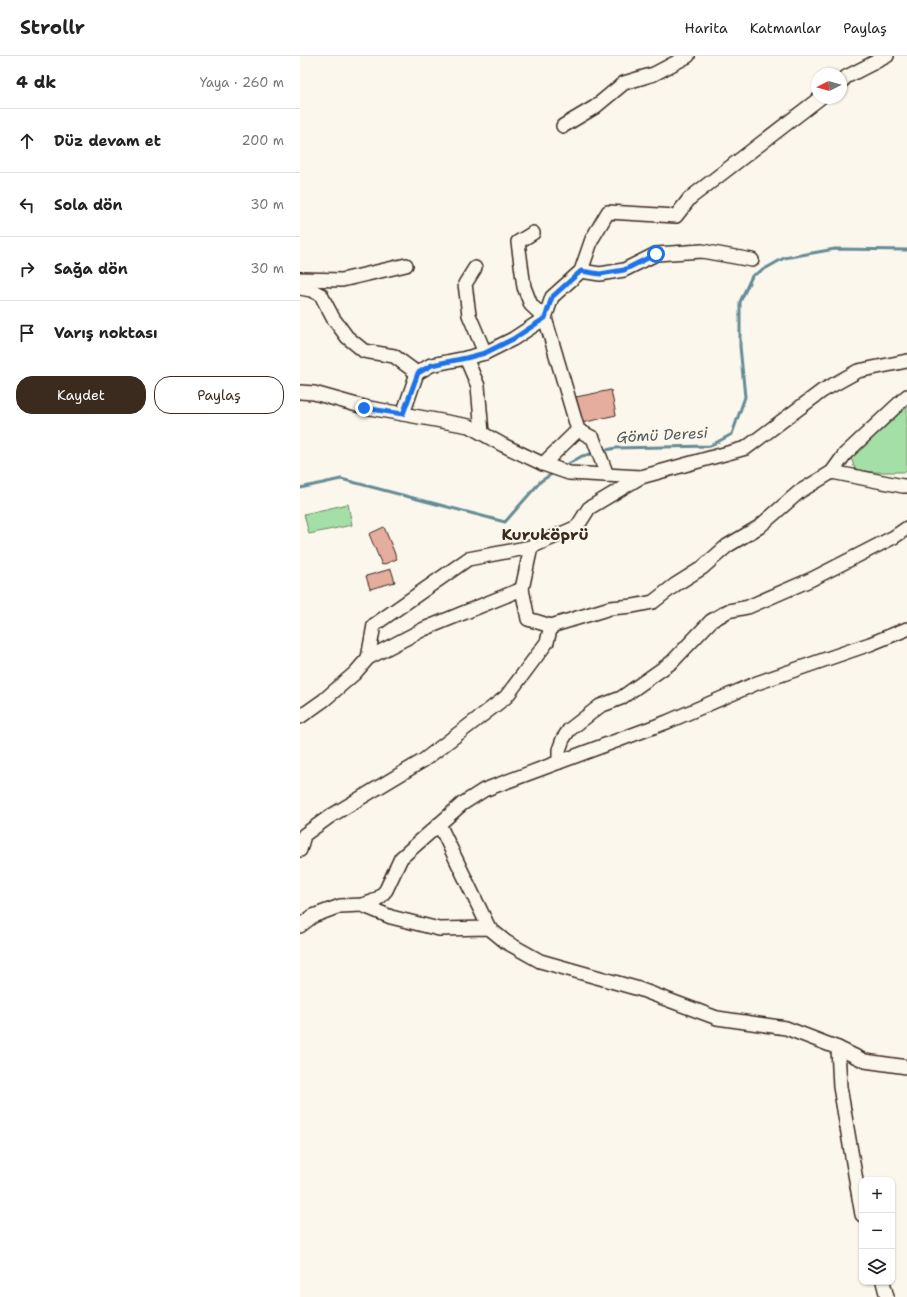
<!DOCTYPE html>
<html lang="tr">
<head>
<meta charset="utf-8">
<style>
  body { margin:0; font-family:"Shantell Sans",sans-serif; background:#f6f6f6; color:#222 }
  .controls { position:absolute; right:12px; bottom:12px; display:grid; overflow:hidden; border-radius:8px; box-shadow:0 1px 3px #0004 }
  .controls button { width:36px; height:36px; display:grid; place-items:center; padding:0; border:0; border-bottom:1px solid #e0e0e0; background:#fff; color:#222; font:20px sans-serif }
  .compass { position:absolute; left:511px; top:12px; width:36px; height:36px; border-radius:50%; background:#fff; box-shadow:0 1px 3px #0004; rotate:264deg }
  .stop { position:absolute; width:12px; height:12px; margin:-9px; border:3px solid #1a73e8; border-radius:50%; background:#fff }
  .stop.end { background:#1a73e8; border-color:#fff; box-shadow:0 1px 4px #0008 }
  .list { margin:0; padding:0; list-style:none }
  h2 { display:flex; justify-content:space-between; align-items:center; height:52px; margin:0; padding:0 16px; font-size:17px }
  h2 small { font-size:13px; font-weight:400; color:#767676 }
  .list li { display:grid; grid-template-columns:26px 1fr auto; gap:12px; align-items:center; box-sizing:border-box; height:64px; padding:0 16px; border-top:1px solid #e0e0e0 }
  .list b { display:block; font-size:15px; white-space:nowrap }
  .list em { font-size:13px; font-style:normal; color:#767676 }
  .actions { display:flex; gap:8px; padding:12px 16px }
  .actions a { flex:1; padding:9px 0; border:1px solid #3b2a1e; border-radius:16px; text-align:center; font-size:14px; color:#3b2a1e }
  .actions .main { background:#3b2a1e; color:#fff }
  .icon { flex:none; width:22px; height:22px; fill:none; stroke:currentColor; stroke-width:2; stroke-linecap:round; stroke-linejoin:round }
  .map { position:relative; flex:none; width:607px; height:1241px; overflow:hidden }
  header { display:flex; align-items:center; gap:24px; box-sizing:border-box; height:56px; padding:0 20px; background:#fff; border-bottom:1px solid #e0e0e0 }
  header strong { font-size:19px }
  nav { display:flex; gap:22px; margin-inline-start:auto; font-size:14px }
  main { display:flex }
  aside { flex:1; background:#fff }
  .map>svg:first-child { display:block }
  .green { fill:#a3dfa6; stroke:#6f8462 }
  .lines { fill:none; stroke-linecap:round; stroke-linejoin:round }
  .stream { stroke:#658b94; stroke-width:3 }
  .building { fill:#e5ad9d; stroke:#3b2a1e }
  .minor-casing { stroke:#3b2a1e; stroke-width:16 }
  .minor { stroke:#fbf7ec; stroke-width:13 }
  .route { stroke:#1a73e8; stroke-width:5 }
  .labels { text-anchor:middle; dominant-baseline:central; stroke-width:4; stroke-linejoin:round; paint-order:stroke }
  .water-label { font-size:15px; font-style:italic; fill:#505a59; stroke:#fbf7ec }
  .quarter-label { font-size:16px; font-weight:bold; fill:#3b2a1e; stroke:#fbf7ec }
</style>
</head>
<body>
<header>
<strong>Strollr</strong>
<nav><a>Harita</a><a>Katmanlar</a><a>Paylaş</a></nav>
</header>
<main>
<aside>
<h2>4 dk<small>Yaya · 260 m</small></h2>
<ul class="list">
<li><svg class="icon" aria-label="ahead" viewBox="0 0 24 24"><path d="M12 20V5M6 11l6-6 6 6"/></svg><div><b>Düz devam et</b></div><em>200 m</em></li>
<li><svg class="icon" aria-label="left" viewBox="0 0 24 24"><path d="M17 20v-9H6M10 6l-5 5 5 5"/></svg><div><b>Sola dön</b></div><em>30 m</em></li>
<li><svg class="icon" aria-label="right" viewBox="0 0 24 24"><path d="M7 20v-9h11M14 6l5 5-5 5"/></svg><div><b>Sağa dön</b></div><em>30 m</em></li>
<li><svg class="icon" aria-label="arrive" viewBox="0 0 24 24"><path d="M6 21V4h12l-3 4 3 4H6"/></svg><div><b>Varış noktası</b></div></li>
</ul>
<div class="actions"><a class="main">Kaydet</a><a>Paylaş</a></div>
</aside>
<div class="map">
<svg width="607" height="1241" viewBox="0 0 607 1241">
  <rect width="100%" height="100%" fill="#fbf7ec"/>
  <filter id="ink" filterUnits="userSpaceOnUse"><feTurbulence type="fractalNoise" baseFrequency=".025" numOctaves="2"/><feDisplacementMap in="SourceGraphic" scale="8" xChannelSelector="R" yChannelSelector="G"/><feConvolveMatrix kernelMatrix="1 2 1 2 8 2 1 2 1" color-interpolation-filters="sRGB"/></filter>
  <g filter="url(#ink)">
    <!-- green -->
    <g class="green">
      <path d="M607,348v68h-51l-6,-17z"/>
      <path d="M48,448l4,21 -43,9 -5,-20z"/>
    </g>
    <g class="lines">
      <!-- stream -->
      <g class="stream">
        <path d="M301,395l15,-3 94,-2 22,-12 13,-37 -5,-51v-44l12,-26 32,-18 51,-9 72,1"/>
        <path d="M263,411l19,-11 14,-3"/>
        <path d="M0,432l41,-9 164,43 36,-41 14,-9"/>
      </g>
    </g>
    <!-- building -->
    <g class="building">
      <path d="M311,334l5,25 -34,8 -6,-26z"/>
      <path d="M84,471l13,32 -15,6 -13,-31z"/>
      <path d="M91,513l4,13 -25,7 -4,-13z"/>
    </g>
    <g class="lines">
      <!-- minor casing -->
      <g class="minor-casing">
        <g id="minor">
          <path d="M541,26l5,-5 41,-21"/>
          <path d="M263,70l32,-19 29,-24 30,-9 34,-18"/>
          <path d="M175,212l-10,16 4,31 16,38"/>
          <path d="M281,215l19,3 24,-4 32,-16 46,-3 50,9"/>
          <path d="M0,223l42,1 64,-15"/>
          <path d="M0,232l11,2 10,5 12,23 14,19 17,14 30,5 23,17"/>
          <path d="M166,302l12,28 4,47"/>
          <path d="M0,336l14,1 50,14 105,19 34,19 40,19 26,9 72,4 105,-29 76,-57 36,-20 49,-10"/>
          <path d="M103,358l14,-41 14,-8 35,-7 19,-5 28,-14 32,-21 -14,-13 -7,-18 -6,-45 15,-9"/>
          <path d="M243,408l35,-34"/>
          <path d="M532,416l71,14h4"/>
          <path d="M307,419l-14,-37 -15,-8 -33,-112 7,-21 29,-26 11,-32 16,-27 68,4 14,-18 130,-100"/>
          <path d="M231,491l-9,42 6,30 23,7 59,-18 23,-2 20,-4 22,-17 27,-17 25,-22 32,-19 40,-35 33,-20 13,-18 62,-58"/>
          <path d="M68,602l56,-29 98,-40"/>
          <path d="M0,661l24,-17 31,-27 13,-15 6,-33 94,-66 63,-12 46,-20 12,-19 52,-31"/>
          <path d="M259,706v-12l4,-11 6,-9 31,-24 21,-8 51,-36 39,-41 17,-10 20,-4 64,-28 82,-42 13,-9"/>
          <path d="M139,768l50,104"/>
          <path d="M0,794l4,-15 25,-18 95,-57 82,-63 41,-55 4,-16"/>
          <path d="M62,849l29,12 48,12 50,-1 17,14 34,19 99,28 78,29 69,10 52,20 27,13 42,6"/>
          <path d="M0,870l13,-10 27,-10 22,-1 10,-3 8,-5 6,-7 15,-32 61,-54 22,-14 183,-68 90,-39 113,-39 37,-15"/>
          <path d="M538,992l2,39 22,128"/>
          <path d="M583,1226l4,15"/>
        </g>
      </g>
      <!-- minor -->
      <use href="#minor" class="minor"/>
    </g>
  </g>
  <g class="lines" filter="url(#ink)">
    <!-- route -->
    <path class="route" d="M64,352l39,6 15,-41 14,-8 34,-7 19,-5 28,-14 32,-21 7,-21 29,-26 19,3 24,-4 32,-16"/>
  </g>
  <g class="labels">
    <!-- water labels -->
    <g class="water-label">
      <text transform="translate(362 379) rotate(-3)">Gömü Deresi</text>
    </g>
    <!-- quarter labels -->
    <g class="quarter-label">
      <text x="245" y="478">Kuruköprü</text>
    </g>
  </g>
</svg>
<div class="controls">
<button>+</button>
<button>−</button>
<button><svg class="icon" aria-label="layers" viewBox="0 0 24 24"><path d="M12 4l9 5-9 5-9-5zM3 14l9 5 9-5"/></svg></button>
</div>
<svg class="compass" viewBox="-18 -18 36 36"><path d="M0-13l5 13h-10z" fill="#e53935"/><path d="M0 13l5-13h-10z" fill="#767676"/></svg>
<div class="stop" style="left:356px;top:198px"></div>
<div class="stop end" style="left:64px;top:352px"></div>
</div>
</main>
</body>
</html>
